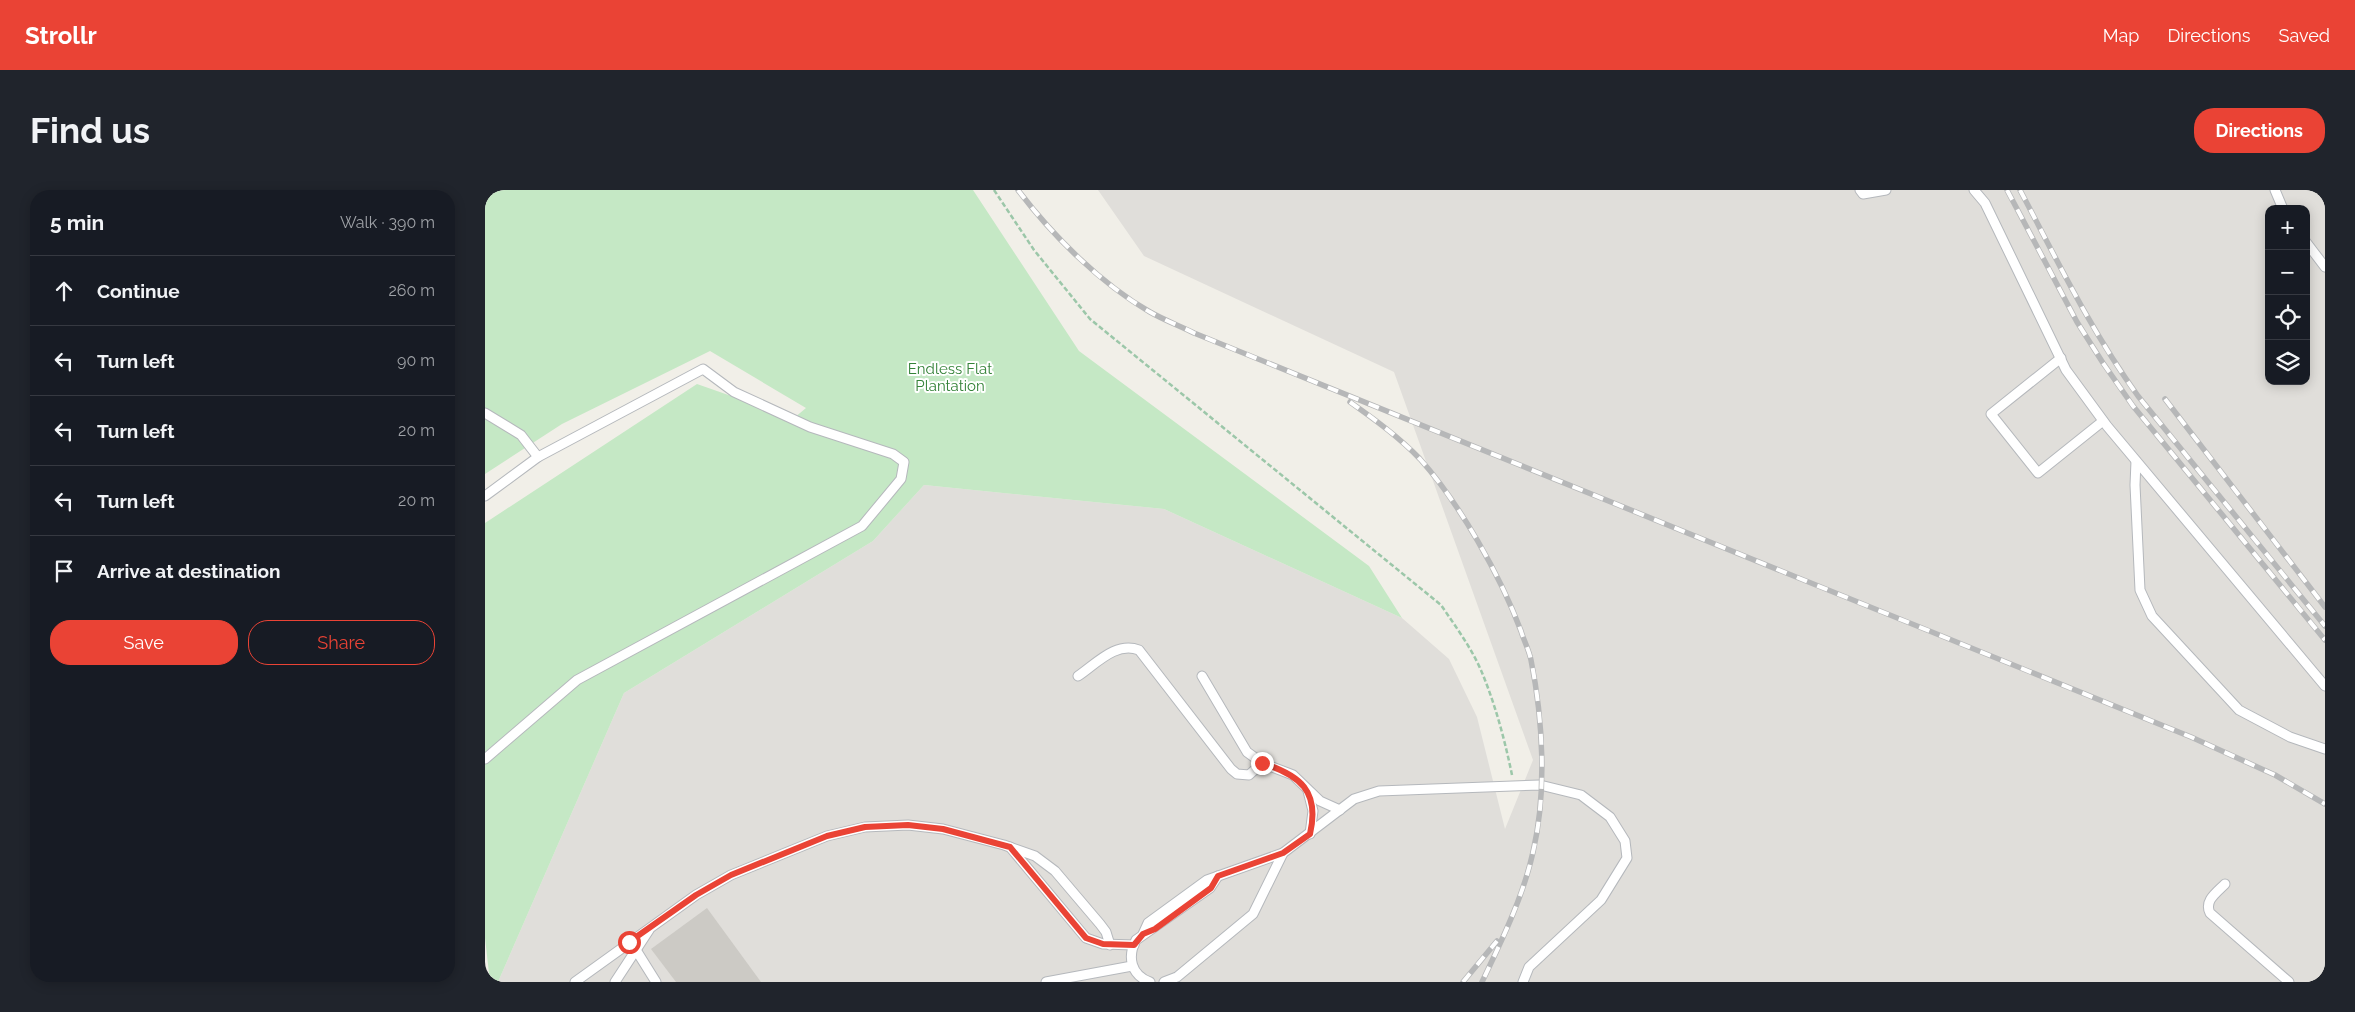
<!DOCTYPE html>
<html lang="en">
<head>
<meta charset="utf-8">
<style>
  body { margin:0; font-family:Raleway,sans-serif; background:#20242c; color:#f1f3f6 }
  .controls { position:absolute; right:15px; top:15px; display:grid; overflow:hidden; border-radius:10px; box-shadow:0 2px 12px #0003 }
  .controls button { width:45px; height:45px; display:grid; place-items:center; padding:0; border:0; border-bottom:1px solid #363941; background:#171b24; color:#f1f3f6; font:25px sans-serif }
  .stop { position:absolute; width:15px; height:15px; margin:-11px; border:4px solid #ea4335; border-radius:50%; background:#fff }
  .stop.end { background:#ea4335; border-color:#fff; box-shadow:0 1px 5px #0008 }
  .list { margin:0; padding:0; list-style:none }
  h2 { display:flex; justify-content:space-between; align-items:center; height:65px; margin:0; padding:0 20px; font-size:21px }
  h2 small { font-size:16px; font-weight:400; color:#9ea1a6 }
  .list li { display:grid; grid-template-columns:32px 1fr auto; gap:15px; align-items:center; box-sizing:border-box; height:70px; padding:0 20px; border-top:1px solid #363941 }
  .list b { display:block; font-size:19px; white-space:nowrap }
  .list em { font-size:16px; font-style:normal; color:#9ea1a6 }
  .actions { display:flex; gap:10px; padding:15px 20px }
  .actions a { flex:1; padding:11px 0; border:1px solid #ea4335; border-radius:20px; text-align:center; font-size:18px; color:#ea4335 }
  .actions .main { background:#ea4335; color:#fff }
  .icon { flex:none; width:28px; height:28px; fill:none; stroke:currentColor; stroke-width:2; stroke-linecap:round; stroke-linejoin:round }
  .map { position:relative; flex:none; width:1840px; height:792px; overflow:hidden; border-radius:20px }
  header { display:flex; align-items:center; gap:30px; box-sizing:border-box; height:70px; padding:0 25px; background:#ea4335; color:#fff }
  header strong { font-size:24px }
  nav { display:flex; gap:28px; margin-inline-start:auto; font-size:18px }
  .intro { display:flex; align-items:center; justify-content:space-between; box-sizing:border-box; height:120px; padding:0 30px }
  h1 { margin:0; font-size:35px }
  .button { padding:12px 22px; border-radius:20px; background:#ea4335; color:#fff; font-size:18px; font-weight:700 }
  main { display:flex; gap:30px; padding:0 30px }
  aside { flex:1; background:#171b24; border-radius:20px; box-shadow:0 2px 12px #0003 }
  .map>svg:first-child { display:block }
  .industrial { fill:#e0deda; fill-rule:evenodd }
  .green { fill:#c5e8c5 }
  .building { fill:#cccac5 }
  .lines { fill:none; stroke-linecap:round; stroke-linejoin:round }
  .lane-casing { stroke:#b5b8bc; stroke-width:11 }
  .path { stroke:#9cc7a9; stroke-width:2.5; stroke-dasharray:5 2.5; stroke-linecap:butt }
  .lane { stroke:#fff; stroke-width:9 }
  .rail-casing { stroke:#b6b7b8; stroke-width:5.5 }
  .rail { stroke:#fff; stroke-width:4; stroke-dasharray:11; stroke-linecap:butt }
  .route { stroke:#ea4335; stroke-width:6 }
  .labels { text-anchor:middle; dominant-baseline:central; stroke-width:4; stroke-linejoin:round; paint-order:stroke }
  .park-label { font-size:15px; fill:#348238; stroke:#fff }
</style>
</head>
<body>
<header>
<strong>Strollr</strong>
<nav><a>Map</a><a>Directions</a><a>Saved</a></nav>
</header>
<div class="intro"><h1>Find us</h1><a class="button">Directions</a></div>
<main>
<aside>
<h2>5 min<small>Walk · 390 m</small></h2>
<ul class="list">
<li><svg class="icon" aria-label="ahead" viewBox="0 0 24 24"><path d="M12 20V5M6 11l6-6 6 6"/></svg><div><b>Continue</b></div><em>260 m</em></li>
<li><svg class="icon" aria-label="left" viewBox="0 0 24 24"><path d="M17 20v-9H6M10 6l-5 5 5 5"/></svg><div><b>Turn left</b></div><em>90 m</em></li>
<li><svg class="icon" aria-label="left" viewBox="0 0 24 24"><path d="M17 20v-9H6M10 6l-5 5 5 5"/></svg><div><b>Turn left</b></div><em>20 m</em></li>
<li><svg class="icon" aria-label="left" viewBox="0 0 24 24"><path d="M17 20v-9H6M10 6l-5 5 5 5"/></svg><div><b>Turn left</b></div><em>20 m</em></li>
<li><svg class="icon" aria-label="arrive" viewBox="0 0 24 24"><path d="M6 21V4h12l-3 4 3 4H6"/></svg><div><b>Arrive at destination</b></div></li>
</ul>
<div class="actions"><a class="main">Save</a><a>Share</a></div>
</aside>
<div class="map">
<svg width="1840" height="792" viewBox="0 0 1840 792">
  <rect width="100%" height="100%" fill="#f1efe8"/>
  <!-- industrial -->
  <path class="industrial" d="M613,0h1227v792h-1827l126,-289 249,-152 51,-56 240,24 238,109 47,41 28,58 28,112 28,-69 -139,-388 -250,-116zM1784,19h37v172h-37z"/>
  <!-- green -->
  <path class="green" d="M0,0h488l106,161 290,215 33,52 -238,-109 -240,-24 -51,56 -249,152 -126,289h-8l-5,-44v-415l212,-139 97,34 12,-10 -96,-57 -148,73 -77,50z"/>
  <!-- building -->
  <path class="building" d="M222,718l54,74h-85l-25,-33z"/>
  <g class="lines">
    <!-- lane casing -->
    <g class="lane-casing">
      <g id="lane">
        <path d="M1375,0l3,4 23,-4"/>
        <path d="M1489,0l11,13 81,167 41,56 218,260"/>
        <path d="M1790,0l8,19"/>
        <path d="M1821,52l19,25"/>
        <path d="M1576,168l-70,56 47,59 65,-52"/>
        <path d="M0,223l36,22 17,22"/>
        <path d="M1651,271l-1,24 5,105 12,26 87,94 51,27 35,12"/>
        <path d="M0,306l53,-39 165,-88 31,23 76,35 83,27 11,8 -3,17 -39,47 -285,154 -92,79"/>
        <path d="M593,486c18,-12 38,-35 61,-26l92,119 6,5 12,1 13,-12"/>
        <path d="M717,486l45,76 15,11 31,12 27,26 20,9"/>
        <path d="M823,601l5,20 -3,23"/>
        <path d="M525,657l76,91 17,6 31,1"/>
        <path d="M1740,694c-9,9 -21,17 -15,29l79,69"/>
        <path d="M658,744l5,-11 59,-43 76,-27"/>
        <path d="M151,760l20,32"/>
        <path d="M90,792l121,-87 35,-20 96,-39 38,-9 43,-2 35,4 61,16 31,11 20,15 45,53 6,8 4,13"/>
        <path d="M130,792l34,-52"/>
        <path d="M561,792l86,-16"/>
        <path d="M665,792c-19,-7 -23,-25 -14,-42l74,-52 8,-12"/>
        <path d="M679,792l13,-5 76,-63 30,-61 71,-54 25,-8 161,-6 41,10 29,22 15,24 2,17 -26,42 -72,67 -6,15"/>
      </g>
    </g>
    <!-- path -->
    <path class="path" d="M509,0l40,60 56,69 351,286c15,22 32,45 42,70 13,32 22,66 29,100"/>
    <!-- lane -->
    <use href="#lane" class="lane"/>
    <!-- rail casing -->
    <g class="rail-casing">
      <g id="rail">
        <path d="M533,0c34,45 83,94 132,122 14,8 30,14 44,21l997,404 84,38 50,29"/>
        <path d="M1522,0l70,132 26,41 30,43 192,234"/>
        <path d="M1535,0c37,70 71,141 118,206l187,230"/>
        <path d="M1680,209l160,208"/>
        <path d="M865,212c24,17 49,35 70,57 40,45 80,116 101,172 3,10 8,19 10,29 12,59 16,133 2,192 -10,45 -31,88 -51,130"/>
        <path d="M978,792l34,-41"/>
      </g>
    </g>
    <!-- rail -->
    <use href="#rail" class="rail"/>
  </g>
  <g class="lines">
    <!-- route -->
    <path class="route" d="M144,752l67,-47 35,-20 96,-39 38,-9 43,-2 35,4 67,18 76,91 17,6 31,1 9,-11 12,-5 56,-41 7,-12 65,-23 27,-19c10,-43 -10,-59 -48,-71"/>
  </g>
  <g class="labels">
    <!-- park labels -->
    <g class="park-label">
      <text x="465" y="179">Endless Flat<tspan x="465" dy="17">Plantation</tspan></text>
    </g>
  </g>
</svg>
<div class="controls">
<button>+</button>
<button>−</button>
<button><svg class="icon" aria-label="locate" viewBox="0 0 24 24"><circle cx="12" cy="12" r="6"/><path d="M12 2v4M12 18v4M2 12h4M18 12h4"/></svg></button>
<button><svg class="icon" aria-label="layers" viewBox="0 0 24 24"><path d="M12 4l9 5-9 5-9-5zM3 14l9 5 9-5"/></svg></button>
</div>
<div class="stop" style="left:144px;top:752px"></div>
<div class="stop end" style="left:777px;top:573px"></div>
</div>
</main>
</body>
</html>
